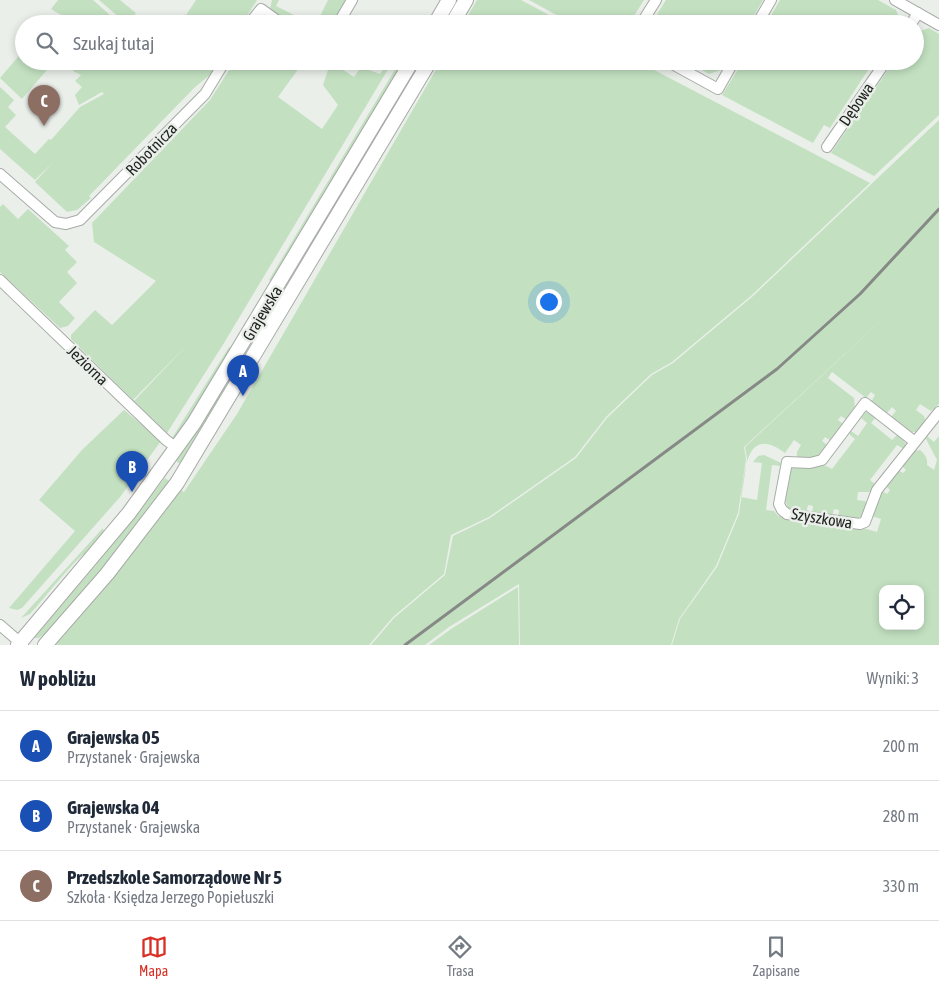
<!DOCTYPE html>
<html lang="pl">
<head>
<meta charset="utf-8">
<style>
  body { margin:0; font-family:"Asap Condensed",sans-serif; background:#f6f6f7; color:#1f2937 }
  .controls { position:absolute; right:15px; bottom:15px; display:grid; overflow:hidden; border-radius:10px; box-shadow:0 2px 8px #0003 }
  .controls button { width:45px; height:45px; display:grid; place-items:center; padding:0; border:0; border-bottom:1px solid #e0e1e3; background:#fff; color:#1f2937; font:25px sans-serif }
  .you { position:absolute; left:548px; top:301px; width:18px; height:18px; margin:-12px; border:4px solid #fff; border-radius:50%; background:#1a73e8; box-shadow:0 0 0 8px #1a73e833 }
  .badge { display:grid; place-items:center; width:32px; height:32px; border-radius:50%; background:#d93025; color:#fff; font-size:16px; font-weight:700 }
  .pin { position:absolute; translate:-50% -41px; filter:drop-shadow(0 1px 2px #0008) }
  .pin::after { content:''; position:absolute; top:26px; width:18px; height:15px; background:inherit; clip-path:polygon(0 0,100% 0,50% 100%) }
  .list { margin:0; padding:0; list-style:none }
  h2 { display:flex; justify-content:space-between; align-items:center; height:65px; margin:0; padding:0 20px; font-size:21px }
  h2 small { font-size:16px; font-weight:400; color:#747a83 }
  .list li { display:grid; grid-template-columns:32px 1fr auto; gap:15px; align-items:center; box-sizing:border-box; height:70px; padding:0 20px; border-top:1px solid #e0e1e3 }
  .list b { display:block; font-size:19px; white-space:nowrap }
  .list p { margin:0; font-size:16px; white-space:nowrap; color:#747a83 }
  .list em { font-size:16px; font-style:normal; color:#747a83 }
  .icon { flex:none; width:28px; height:28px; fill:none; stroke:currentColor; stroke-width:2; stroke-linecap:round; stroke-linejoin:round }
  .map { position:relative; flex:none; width:939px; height:645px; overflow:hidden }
  .search { position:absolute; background:#fff; box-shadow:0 2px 8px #0003; left:15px; right:15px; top:15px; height:55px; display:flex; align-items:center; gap:12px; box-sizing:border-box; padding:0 18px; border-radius:28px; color:#747a83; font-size:19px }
  .sheet { height:275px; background:#fff }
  nav { display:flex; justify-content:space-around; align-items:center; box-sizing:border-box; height:70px; border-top:1px solid #e0e1e3; background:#fff; font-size:14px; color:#747a83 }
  nav a { display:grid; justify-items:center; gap:2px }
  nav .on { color:#d93025 }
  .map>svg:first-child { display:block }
  .green { fill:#c3e1c1; fill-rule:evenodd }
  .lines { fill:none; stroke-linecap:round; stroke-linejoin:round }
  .minor-casing { stroke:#a7aba7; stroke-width:12 }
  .major-casing { stroke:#a7aba7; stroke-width:16 }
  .minor { stroke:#fff; stroke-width:10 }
  .major { stroke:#fff; stroke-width:14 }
  .rail { stroke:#868986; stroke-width:3 }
  .labels { text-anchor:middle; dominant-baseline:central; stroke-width:5; stroke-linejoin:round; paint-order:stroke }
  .street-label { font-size:16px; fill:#1f201f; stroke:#eaefea }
</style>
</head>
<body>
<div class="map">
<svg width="939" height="645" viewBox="0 0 939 645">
  <rect width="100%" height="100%" fill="#eaefea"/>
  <!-- green -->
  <g class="green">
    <path d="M58,0h35l18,16 1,6 -2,2c-29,0 -34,0 -59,-15z"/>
    <path d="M99,0h21l16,13 -9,11z"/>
    <path d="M196,0h61l-15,24h-62z"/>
    <path d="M272,0h7l-3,6 30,15 14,-5 8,-16h18l-14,24h-44l-18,-15z"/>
    <path d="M477,0h44l45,24h-103z"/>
    <path d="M529,0h115l-15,24h-56z"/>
    <path d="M666,0h97l-14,24h-98z"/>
    <path d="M780,0h98l18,10 5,12 -1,2h-134z"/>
    <path d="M929,28l10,6v81l-65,61 -43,-23 63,-92h21v-28z"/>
    <path d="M24,50v11h25l3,3 -30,35 -22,-21z"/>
    <path d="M82,61l28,1 4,3 4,-4h101l-8,13 -16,13 -106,109 2,2 -14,12 -10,2 -32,-30 18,-20 -18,18 -35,-31v-62l14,13 -6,7 8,8 -11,12 30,27 14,-15 2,1 29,-33 24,-13 -2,-2 -23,13 -4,-10 7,-8 -7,-6 6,-6 -8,-4z"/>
    <path d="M235,61h69l-26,36 7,5 -3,5 3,-5 37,27 16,-24 -15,-20 8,-24h8l-2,5 17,11 7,-10 19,7 9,-13h4l-169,282 -57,90 -33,-32 55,-58 -56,57 -62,-61v-4l24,-25 17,15 44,-44 -62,-39 -2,-19 118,-123z"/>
    <path d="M400,61h5l-133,221 -3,-2z"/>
    <path d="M420,61h2l-242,403 -4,-3 61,-93z"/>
    <path d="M441,61h196l233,122 -118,112 -80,67 -21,12 -45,43 -31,40 -86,60 -38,18 -7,39 -51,43 -24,28h-315l61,-70 65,-85 4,2 53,-78z"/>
    <path d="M686,61h40l-5,9 -12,4z"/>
    <path d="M743,61h131l-44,67 -6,-3 -11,18 -91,-48z"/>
    <path d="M939,120v284l-8,7 -11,-7 -4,6 8,6 2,6 -9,10h-6l-20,-15 5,-6 -4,-4 -6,7 -15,-12 4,-7 -4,-3 -5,6 -34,-26 -4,6 26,20 1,11 -8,11 -6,-4 -3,4 5,4 -12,17 -6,-4 -3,4 5,4 -11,13 -19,-1v-5l4,-7 -7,-5 -9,13c-39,-29 -40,18 -44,44l16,3 5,-37 -9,-1 5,-6 6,-1 17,8 -1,3 -8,-1 -6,45 8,1 4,5 85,12 14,4 4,-13 -9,-3 10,-25 5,3 3,-4 -4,-4 12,-16 5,3 3,-3 -4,-4 12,-15 6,-1c5,4 8,9 7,15l7,5 3,-10 -11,-21 1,-3 7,6 5,-6v209h-267l8,-26 37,-52 22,-53 8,-55 -2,-12 155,-144 -156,144 2,12 -8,54 -22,53 -37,53 -8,26h-151l-1,-61 -70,43 -24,18h-54l23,-27 51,-43 8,-39 37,-18 86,-60 31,-40 45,-43 21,-12 80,-67zM883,589h37v37h-37z"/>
    <path d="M3,204l15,15 10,-10 41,37 -4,4 12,12 -10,10 10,11 -18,19 16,16 -7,8 -8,2 -60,-56v-65z"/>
    <path d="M229,347l3,3 -55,88h-5z"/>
    <path d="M124,410l37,31 -41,56 -98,111 -5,2 -8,-2 66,-77 -36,-31 43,-50z"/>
    <path d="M866,412l10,5 -5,6 21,17 6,-6 8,10 -2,5 -7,-4 -27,35 6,5 -5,7h-13l-1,8 8,1 2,3 -4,14 -4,2 -21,-2 1,-8 -5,-1 -2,8 -20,-3 1,-8 -5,-1 -2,8 -18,-5 -3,-8 6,-31c10,-7 31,-7 41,0l23,-30 -6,-5 2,-3 7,5 9,-13 -6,-5z"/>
    <path d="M165,478l4,3 -68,89 -55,63 -7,5h-6l63,-73z"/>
    <path d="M102,529h2c-5,15 -17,22 -28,32 -16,17 -31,36 -46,53l-9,4z"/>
    <path d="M518,587l1,58h-90l22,-16z"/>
  </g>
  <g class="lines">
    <!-- minor casing -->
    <g class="minor-casing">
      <g id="minor">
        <path d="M895,0l44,25"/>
        <path d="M249,24l12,-15 21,15"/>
        <path d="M338,24l14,-24"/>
        <path d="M641,24l15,-24"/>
        <path d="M757,24l14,-24"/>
        <path d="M911,24l7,-11"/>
        <path d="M667,61l51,28 16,-28"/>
        <path d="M827,147l59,-86"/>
        <path d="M0,174l55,48 11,2 14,-4 125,-126 20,-33"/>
        <path d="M0,280l166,160 11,8"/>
        <path d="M915,442l-50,-39 -43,57 -12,3 -23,-1 -8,42 3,6 5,4 73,10 5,-2 12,-32 62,-78"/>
        <path d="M0,625l23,20"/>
      </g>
    </g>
    <!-- major casing -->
    <g class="major-casing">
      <g id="major">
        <path d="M435,24l14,-24"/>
        <path d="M452,24l14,-24"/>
        <path d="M18,645l111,-132 65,-90 218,-362"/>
        <path d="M45,645l62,-71 70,-91 253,-422"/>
      </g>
    </g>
    <!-- minor -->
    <use href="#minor" class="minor"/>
    <!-- major -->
    <use href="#major" class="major"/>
    <!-- rail -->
    <path class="rail" d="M405,645l372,-276 83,-75 79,-85"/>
  </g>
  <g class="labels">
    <!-- street labels -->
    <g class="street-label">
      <text transform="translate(856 104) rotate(-56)">Dębowa</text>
      <text transform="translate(151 149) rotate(-46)">Robotnicza</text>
      <text transform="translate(262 313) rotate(-59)">Grajewska</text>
      <text transform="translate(88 365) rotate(44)">Jeziorna</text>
      <text transform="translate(822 518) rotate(9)">Szyszkowa</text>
    </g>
  </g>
</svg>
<div class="controls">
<button><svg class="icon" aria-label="locate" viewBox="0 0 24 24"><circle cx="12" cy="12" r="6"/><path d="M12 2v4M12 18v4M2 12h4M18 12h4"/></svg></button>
</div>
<div class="you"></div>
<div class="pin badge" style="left:243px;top:396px;background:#1a4fb4">A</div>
<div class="pin badge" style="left:132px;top:492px;background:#1a4fb4">B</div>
<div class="pin badge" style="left:44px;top:126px;background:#8d6e63">C</div>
<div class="search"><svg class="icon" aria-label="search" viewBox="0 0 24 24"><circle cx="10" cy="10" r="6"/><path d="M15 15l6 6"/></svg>Szukaj tutaj</div>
</div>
<section class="sheet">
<h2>W pobliżu<small>Wyniki: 3</small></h2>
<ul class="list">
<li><span class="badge" style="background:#1a4fb4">A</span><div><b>Grajewska 05</b><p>Przystanek · Grajewska</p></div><em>200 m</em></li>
<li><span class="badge" style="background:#1a4fb4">B</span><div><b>Grajewska 04</b><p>Przystanek · Grajewska</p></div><em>280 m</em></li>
<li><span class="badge" style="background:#8d6e63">C</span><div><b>Przedszkole Samorządowe Nr 5</b><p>Szkoła · Księdza Jerzego Popiełuszki</p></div><em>330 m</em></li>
</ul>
</section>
<nav>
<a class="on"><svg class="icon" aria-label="map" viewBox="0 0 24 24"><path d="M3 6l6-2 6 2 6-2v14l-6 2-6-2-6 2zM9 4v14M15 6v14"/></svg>Mapa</a>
<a><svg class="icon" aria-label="directions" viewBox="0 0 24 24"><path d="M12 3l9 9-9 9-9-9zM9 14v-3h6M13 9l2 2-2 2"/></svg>Trasa</a>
<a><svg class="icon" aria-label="saved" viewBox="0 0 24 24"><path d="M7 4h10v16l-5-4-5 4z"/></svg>Zapisane</a>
</nav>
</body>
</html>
